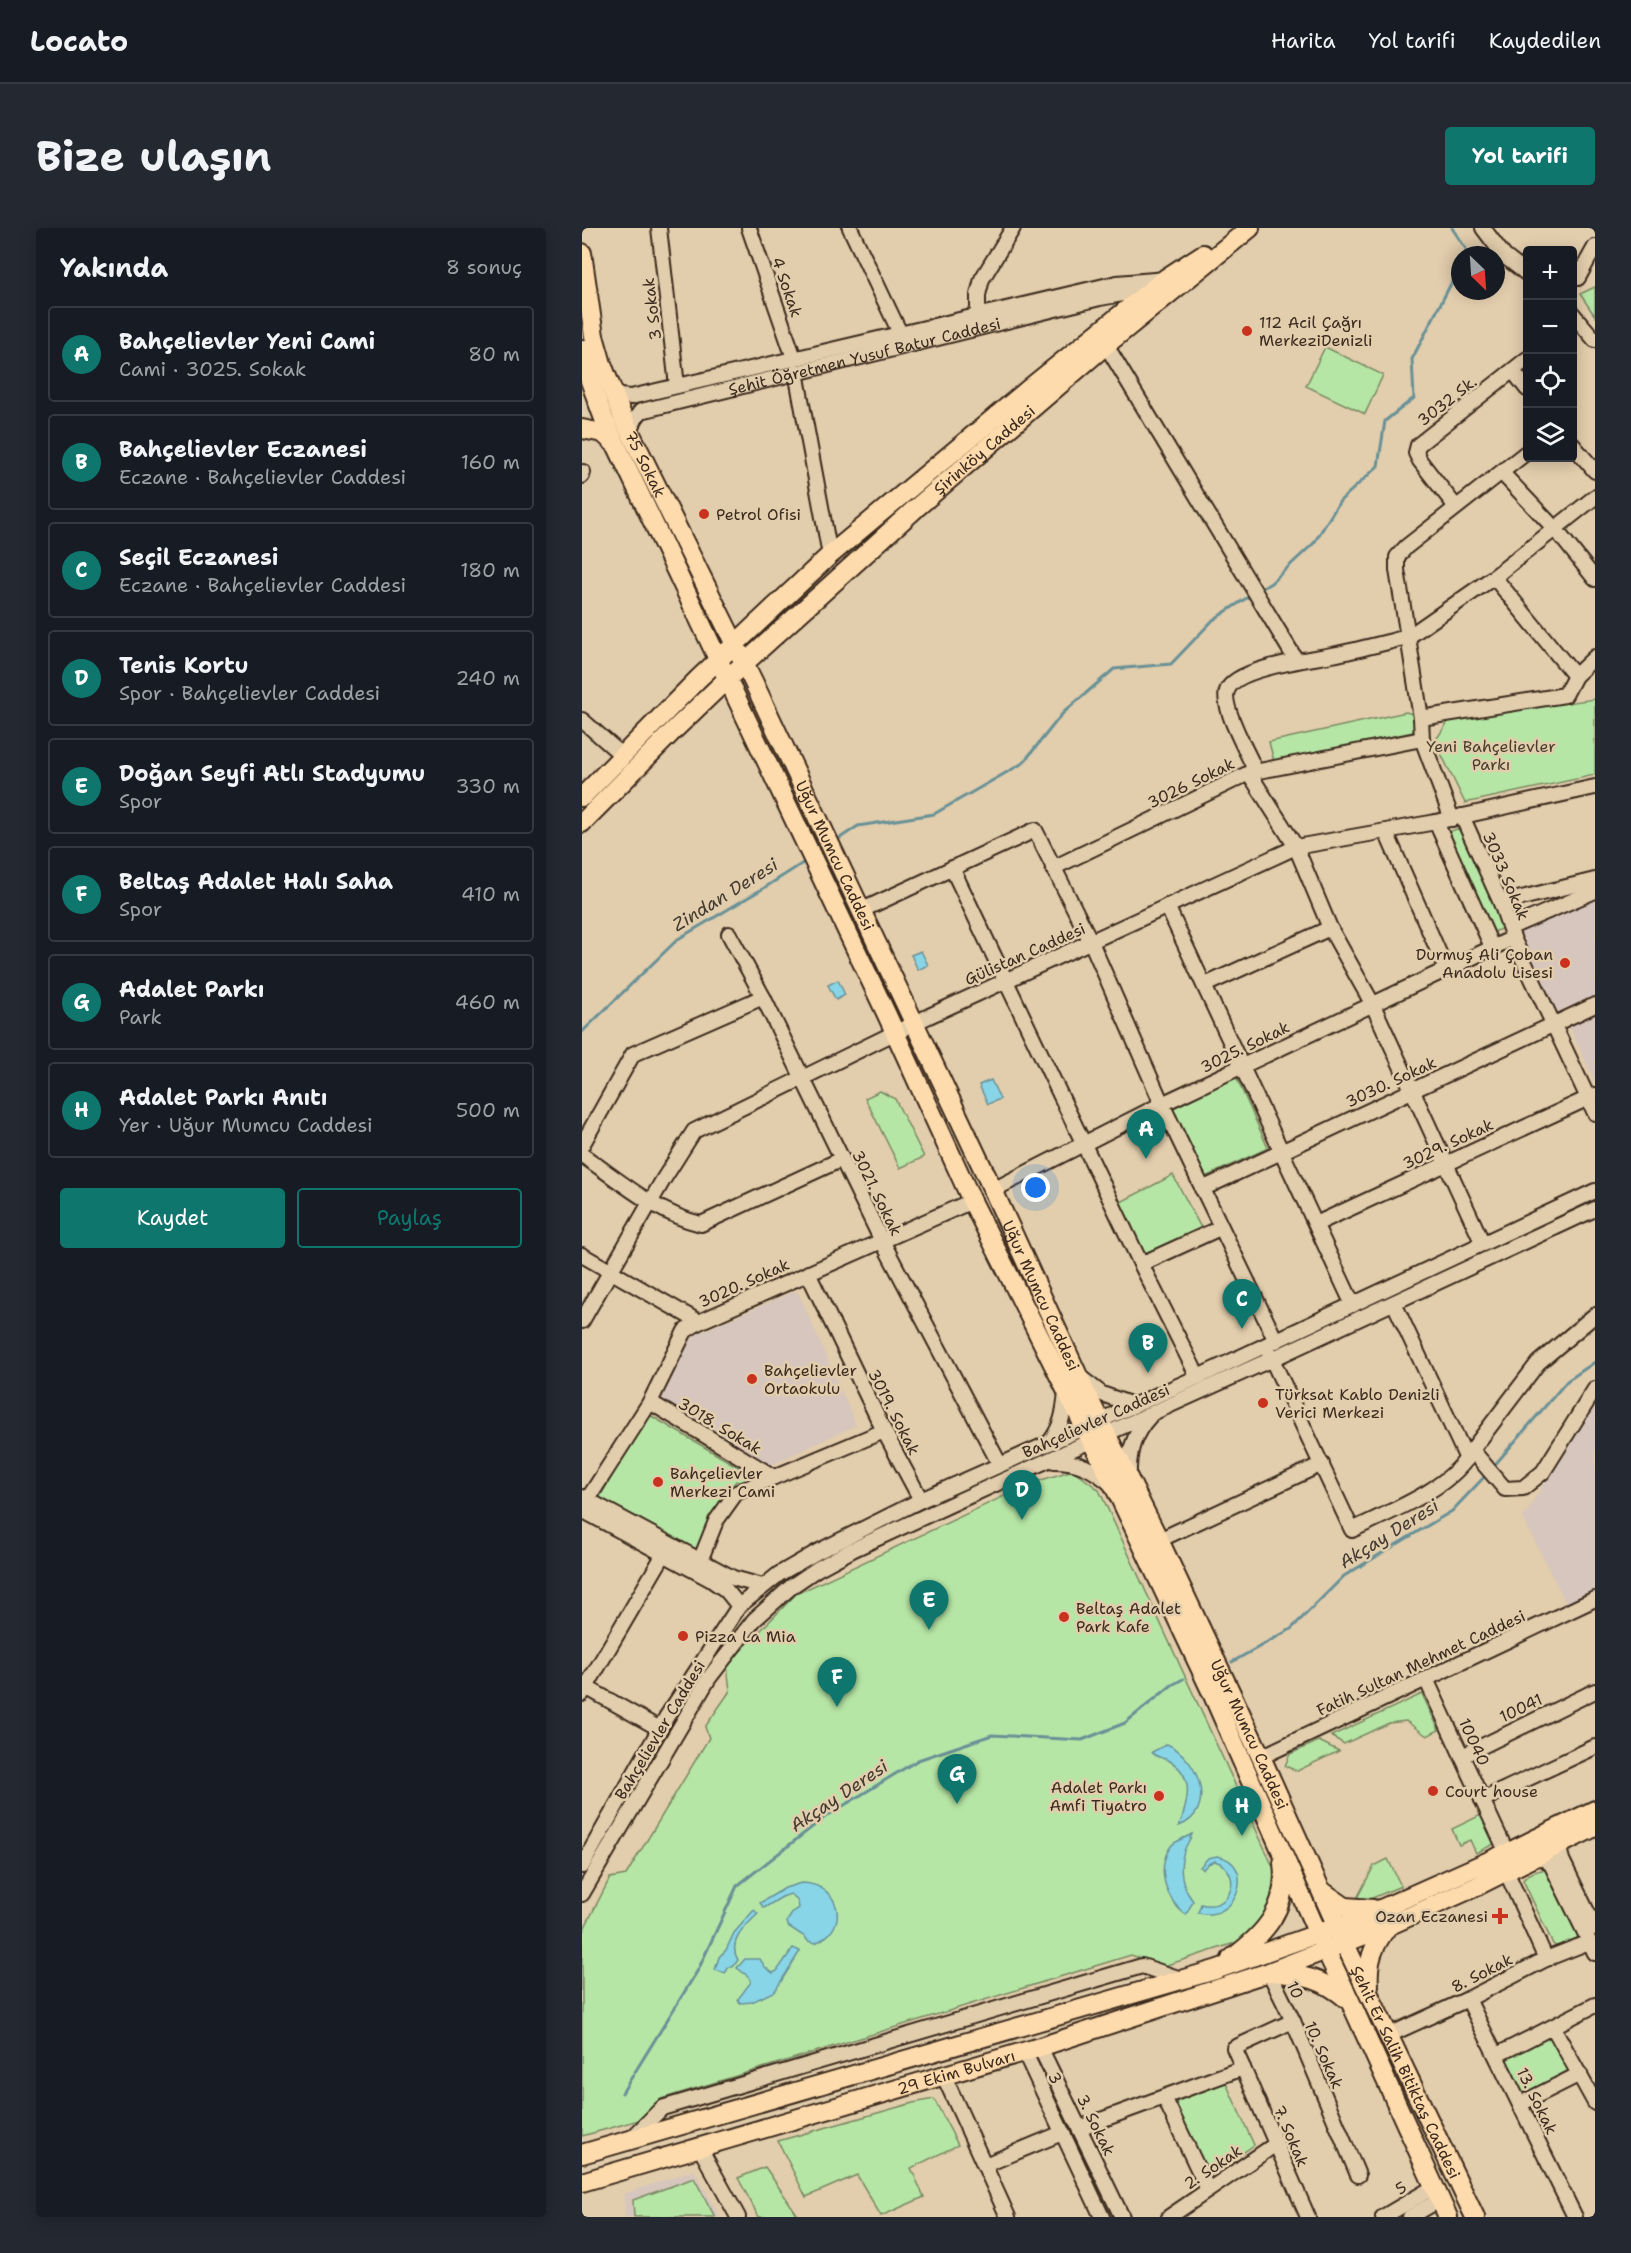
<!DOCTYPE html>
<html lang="tr">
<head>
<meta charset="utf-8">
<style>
  body { margin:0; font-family:"Shantell Sans",sans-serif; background:#242831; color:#f1f3f6 }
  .controls { position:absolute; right:18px; top:18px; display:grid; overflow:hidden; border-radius:6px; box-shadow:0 3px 15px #0003 }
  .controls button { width:54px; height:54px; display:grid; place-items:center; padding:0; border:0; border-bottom:2px solid #363941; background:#171b24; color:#f1f3f6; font:30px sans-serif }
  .compass { position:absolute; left:869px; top:18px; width:54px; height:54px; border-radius:50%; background:#171b24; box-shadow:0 3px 15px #0003; rotate:155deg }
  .you { position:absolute; left:454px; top:960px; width:21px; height:21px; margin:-15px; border:4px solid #fff; border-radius:50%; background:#1a73e8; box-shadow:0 0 0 9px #1a73e833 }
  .badge { display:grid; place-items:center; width:39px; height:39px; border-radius:50%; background:#0f766e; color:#fff; font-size:20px; font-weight:700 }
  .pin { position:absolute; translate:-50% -50px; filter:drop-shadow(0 2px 3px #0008) }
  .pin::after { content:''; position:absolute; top:32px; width:21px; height:18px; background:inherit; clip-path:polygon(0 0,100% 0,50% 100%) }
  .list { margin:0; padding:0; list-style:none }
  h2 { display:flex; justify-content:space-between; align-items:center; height:78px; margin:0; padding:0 24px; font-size:26px }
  h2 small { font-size:20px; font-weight:400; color:#9ea1a6 }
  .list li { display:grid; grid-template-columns:39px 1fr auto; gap:18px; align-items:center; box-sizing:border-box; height:96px; margin:0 12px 12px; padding:0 12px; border:2px solid #363941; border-radius:6px }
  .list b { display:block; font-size:22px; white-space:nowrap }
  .list p { margin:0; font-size:20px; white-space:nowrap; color:#9ea1a6 }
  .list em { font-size:20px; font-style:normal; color:#9ea1a6 }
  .actions { display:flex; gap:12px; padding:18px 24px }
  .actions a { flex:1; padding:14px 0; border:2px solid #0f766e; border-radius:6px; text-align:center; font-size:21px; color:#0f766e }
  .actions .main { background:#0f766e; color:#fff }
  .icon { flex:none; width:33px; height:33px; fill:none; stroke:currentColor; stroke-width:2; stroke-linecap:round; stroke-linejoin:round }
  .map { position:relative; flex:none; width:1013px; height:1989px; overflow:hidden; border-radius:6px }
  header { display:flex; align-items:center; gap:36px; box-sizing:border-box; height:84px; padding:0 30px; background:#171b24; border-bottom:2px solid #363941 }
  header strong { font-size:28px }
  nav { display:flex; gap:33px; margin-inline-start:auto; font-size:21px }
  .intro { display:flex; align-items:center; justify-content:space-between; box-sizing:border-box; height:144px; padding:0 36px }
  h1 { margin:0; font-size:42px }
  .button { padding:15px 27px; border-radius:6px; background:#0f766e; color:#fff; font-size:21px; font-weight:700 }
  main { display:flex; gap:36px; padding:0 36px }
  aside { flex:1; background:#171b24; border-radius:6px; box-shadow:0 3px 15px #0003 }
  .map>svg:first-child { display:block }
  .built { fill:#d6c6bd }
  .green { fill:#b6e6a5; stroke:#788862; stroke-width:1.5 }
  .water { fill:#88d5e7; stroke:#699197; stroke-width:1.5 }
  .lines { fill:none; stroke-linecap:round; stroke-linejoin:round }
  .stream { stroke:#699197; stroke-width:3 }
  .minor-casing { stroke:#3b2a1e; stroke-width:18 }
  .major-casing { stroke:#3b2a1e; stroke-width:22 }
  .minor { stroke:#e2cdac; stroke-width:14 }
  .major { stroke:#fedbac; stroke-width:18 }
  .poi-dot { fill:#c8321e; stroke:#e2cdac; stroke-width:2 }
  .labels { text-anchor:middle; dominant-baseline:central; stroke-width:5; stroke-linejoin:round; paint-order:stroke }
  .street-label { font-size:16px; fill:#3b2a1e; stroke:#e2cdac }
  .poi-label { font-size:16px; fill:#3b2a1e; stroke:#e2cdac; text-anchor:start }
  .park-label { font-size:16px; fill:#473d2c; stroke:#e2cdac }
  .water-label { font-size:18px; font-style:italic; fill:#433b32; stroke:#e2cdac }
</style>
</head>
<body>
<header>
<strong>Locato</strong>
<nav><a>Harita</a><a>Yol tarifi</a><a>Kaydedilen</a></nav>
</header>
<div class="intro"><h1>Bize ulaşın</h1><a class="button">Yol tarifi</a></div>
<main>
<aside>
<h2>Yakında<small>8 sonuç</small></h2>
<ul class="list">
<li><span class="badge">A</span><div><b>Bahçelievler Yeni Cami</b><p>Cami · 3025. Sokak</p></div><em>80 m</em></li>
<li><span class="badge">B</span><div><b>Bahçelievler Eczanesi</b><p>Eczane · Bahçelievler Caddesi</p></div><em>160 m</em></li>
<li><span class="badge">C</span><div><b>Seçil Eczanesi</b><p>Eczane · Bahçelievler Caddesi</p></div><em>180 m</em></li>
<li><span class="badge">D</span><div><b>Tenis Kortu</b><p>Spor · Bahçelievler Caddesi</p></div><em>240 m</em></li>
<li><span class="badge">E</span><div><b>Doğan Seyfi Atlı Stadyumu</b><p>Spor</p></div><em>330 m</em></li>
<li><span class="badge">F</span><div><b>Beltaş Adalet Halı Saha</b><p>Spor</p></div><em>410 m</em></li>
<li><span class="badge">G</span><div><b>Adalet Parkı</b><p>Park</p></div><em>460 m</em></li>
<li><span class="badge">H</span><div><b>Adalet Parkı Anıtı</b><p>Yer · Uğur Mumcu Caddesi</p></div><em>500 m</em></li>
</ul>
<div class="actions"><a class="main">Kaydet</a><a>Paylaş</a></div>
</aside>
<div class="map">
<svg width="1013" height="1989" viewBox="0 0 1013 1989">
  <rect width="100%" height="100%" fill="#e2cdac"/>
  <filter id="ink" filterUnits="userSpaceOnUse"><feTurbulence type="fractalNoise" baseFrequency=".0167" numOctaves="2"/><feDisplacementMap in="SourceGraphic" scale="12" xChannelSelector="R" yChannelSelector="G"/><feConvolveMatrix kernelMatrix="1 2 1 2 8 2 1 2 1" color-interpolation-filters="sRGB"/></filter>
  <g filter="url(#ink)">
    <!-- built -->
    <g class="built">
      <path d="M1013,670v97l-38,17 -38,-82z"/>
      <path d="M1013,786v68l-26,-56z"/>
      <path d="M211,1064h5l58,133 -87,41 -110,-68 27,-52 10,-12z"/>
      <path d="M1013,1172v191l-28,14 -44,-87z"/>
      <path d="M112,1942l26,47h-95l-1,-23z"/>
    </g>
    <!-- green -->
    <g class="green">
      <path d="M1013,59v29l-15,-22z"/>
      <path d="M743,119l58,28 -18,39 -59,-28z"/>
      <path d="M1013,471v76l-130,28 -30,-62 13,-19 9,-4z"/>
      <path d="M824,484l9,3 -2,17 -139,29 -5,-19z"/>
      <path d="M878,600l3,3 42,96 -13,6 -43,-98 -1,-3z"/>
      <path d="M654,849l32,71 -65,30 -34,-68z"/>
      <path d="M298,863l15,8 29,58 -24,11 -35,-70z"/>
      <path d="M591,947l28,53 -59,30 -27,-53z"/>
      <path d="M66,1186l102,60 -7,9 -7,-2 -15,19 -25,54 -98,-54z"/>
      <path d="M491,1242l26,20 176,381 -5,32 -12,22 -17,16 -77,25 -33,-11 -470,144 -22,21 -57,16v-203l28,-55 16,-3 83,-137 -4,-11 25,-36 -3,-26 69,-71 236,-111z"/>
      <path d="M840,1466l17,36 -12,6 -21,-15 -17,2 -45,21 -13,-8z"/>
      <path d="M737,1513l20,10 -42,20 -12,-5 5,-12z"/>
      <path d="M899,1587l13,29 -18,9 -6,-13 -11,5 -7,-16z"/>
      <path d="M806,1631l13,27 -36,15 -8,-3 17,-32z"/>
      <path d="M965,1641l34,63 -5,9 -17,7 -6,-4 -30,-64c6,-8 14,-9 24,-11z"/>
      <path d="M968,1806l19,36 -47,25 -19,-36z"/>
      <path d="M643,1853l29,64 -47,33 -36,-74z"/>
      <path d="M352,1871l24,46 -47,23 13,29 -43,19 -24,-41 -51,22 -28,-56 135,-38z"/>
      <path d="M183,1939l34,50h-40l-21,-39z"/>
      <path d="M112,1950l21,39h-81l-1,-17z"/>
    </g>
    <!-- water -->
    <g class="water">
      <path d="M339,723l7,14 -10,5 -7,-15z"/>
      <path d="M256,752l7,15 -9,5 -8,-15z"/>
      <path d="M409,852l9,19 -12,5 -9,-19z"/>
      <path d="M585,1516c32,14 51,67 12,82 9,-23 17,-51 -11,-66 -6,-3 -12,-2 -16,-8z"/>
      <path d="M610,1606c-2,6 -6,11 -8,17 -6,18 -2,36 9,50l-7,14c-20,-15 -31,-46 -15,-69 4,-5 14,-8 21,-12z"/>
      <path d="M635,1628c39,6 23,67 -19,57l3,-9c30,9 44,-32 14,-43l-7,3 -5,5 -3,-2 8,-9z"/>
      <path d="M219,1655c39,0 51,46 14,60l-7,-2 -3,-4 -17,-11 -1,-5 6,-9 6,-4c0,-7 -3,-10 -9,-14l-8,3 -18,11 -4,-5 25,-15z"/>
      <path d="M172,1682l4,4c-13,12 -31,28 -20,46l-5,7h-4l-4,6 -10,-3 4,-13 7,-7 8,-17z"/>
      <path d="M211,1720l7,3 -25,40 -23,11 -12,1 -2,-4 13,-17 -2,-5 -12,-9 8,-9h15l5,8 8,6 4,-2z"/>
    </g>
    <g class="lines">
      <!-- stream -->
      <g class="stream">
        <path d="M870,0l14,21v6"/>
        <path d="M679,361l10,-6 43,-40 26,-42 38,-35 7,-45 29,-23 -2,-39 44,-85 4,-3"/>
        <path d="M252,614l24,-16 76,-12 89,-51 40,-50 51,-44 57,-5 42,-44 35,-23"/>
        <path d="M0,804l96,-93 86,-51 42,-27"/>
        <path d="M910,1240l75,-87 28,-19"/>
        <path d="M650,1434l59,-33 53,-53 108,-65 36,-38"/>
        <path d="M40,1865l76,-123 39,-84 88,-69 93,-57 74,-25 90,5 43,-17 47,-38 11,-6"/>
      </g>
      <!-- minor casing -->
      <g class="minor-casing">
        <g id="minor">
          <path d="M77,0l18,158"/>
          <path d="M167,0l45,130"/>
          <path d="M268,0l50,105"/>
          <path d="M901,0l21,28 23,18"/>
          <path d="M996,50l17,-31"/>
          <path d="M990,85l23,27"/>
          <path d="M396,87v-20l4,-16 31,-51"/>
          <path d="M524,117l190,315"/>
          <path d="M931,143l14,18"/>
          <path d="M214,144l34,183"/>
          <path d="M29,163l8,5 12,1 486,-114 50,-4"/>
          <path id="s1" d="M48,205l5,-14 6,-8 459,-113 51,-9"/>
          <path d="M990,216l23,27"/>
          <path d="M920,245l54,57 39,49"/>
          <path d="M0,248l1,-4"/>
          <path d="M874,279l-36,-46 -4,-8 2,-8 109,-86"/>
          <path d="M912,349l81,99"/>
          <path d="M839,490l144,-23 10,-19 20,-19"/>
          <path d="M0,492l41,36"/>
          <path d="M674,544c-7,-17 -35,-65 -29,-81 7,-23 83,-32 105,-36 26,-5 51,-12 76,-18l-11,-67v-13l9,-10 121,-95"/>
          <path d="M667,545l47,74 34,81 42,75 111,241"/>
          <path d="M880,588l39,87 12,35 82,175"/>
          <path d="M870,591l-30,-80 -1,-21 -13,-81 86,-60 101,-80"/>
          <path d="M854,594l56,125"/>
          <path d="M804,604l60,137"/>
          <path d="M370,640l189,396 57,113"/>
          <path d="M471,640l196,-95 173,-34"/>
          <path d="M919,675l94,-23"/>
          <path d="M585,678l186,399"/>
          <path d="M278,683l175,-81 56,112 71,162 114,237"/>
          <path d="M929,699l84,-36"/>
          <path d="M147,706l34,63 118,242 119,226"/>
          <path d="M623,757l125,-57"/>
          <path d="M0,917l51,-91 130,-57"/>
          <path d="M0,927c37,25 75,59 119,69l141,-65"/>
          <path d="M620,961l393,-184"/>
          <path d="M411,962l169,-86 351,-166"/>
          <path d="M734,996l279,-129"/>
          <path d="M0,1027l117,67"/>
          <path d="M559,1036l79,-36"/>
          <path d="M226,1045l76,158 37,69"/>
          <path d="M812,1075l73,156"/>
          <path d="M0,1093l81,-141 31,-49 235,-115 367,-169 140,-25 159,-35"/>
          <path d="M687,1125l83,177c37,-18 101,-42 120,-80l66,-87 57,-48"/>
          <path d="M498,1149l22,17 31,11"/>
          <path d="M68,1174l124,75"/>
          <path d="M467,1215c13,-16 15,-31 17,-51"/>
          <path d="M890,1222l33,39 18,-1 20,-16 52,-83"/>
          <path d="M472,1233c24,0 40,8 58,24"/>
          <path d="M547,1250c-1,-25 4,-44 21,-62"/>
          <path d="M0,1269l151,81 29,8"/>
          <path d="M0,1280l68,-106 35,-71 14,-9 273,-121"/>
          <path d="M0,1282l128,69 16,11 13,16"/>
          <path d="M577,1312l163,-76"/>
          <path d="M118,1333l16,-40 20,-28 148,-62"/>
          <path d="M844,1451l81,174"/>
          <path d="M0,1457l78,44"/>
          <path d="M0,1466l82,-140"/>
          <path d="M880,1528l133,-65"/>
          <path d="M679,1529l334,-158"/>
          <path d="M900,1572l113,-53"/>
          <path d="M980,1615l-2,9 2,8 33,68"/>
          <path d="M953,1628l9,3 7,5 44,89"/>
          <path d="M0,1638l85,-150 72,-110 40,-32 38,-22 104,-52 277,-123 397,-186"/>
          <path d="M924,1643l40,88"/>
          <path d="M0,1666l127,-216 45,-58 38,-34 25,-17 35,-19 106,-49 314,-142 323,-150"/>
          <path d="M687,1744l24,49"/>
          <path d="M886,1771l107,218"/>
          <path d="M971,1799l42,76"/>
          <path d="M807,1807l79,-36 78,-40 43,-17"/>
          <path d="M458,1819l82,170"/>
          <path d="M442,1823l78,166"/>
          <path d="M915,1827l98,-50"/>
          <path d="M661,1840l65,149"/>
          <path d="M361,1846l65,143"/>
          <path d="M582,1869l44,93"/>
          <path d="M938,1876l60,-30"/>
          <path d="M497,1900l164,-60 -9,-20 59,-27 65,154"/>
          <path d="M49,1911l31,-31 480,-142 42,14"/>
          <path d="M118,1920l38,69"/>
          <path d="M403,1937l77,-32"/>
          <path d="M587,1989l107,-73"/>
          <path d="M801,1989l51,-30"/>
          <path d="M828,1989l31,-18"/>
        </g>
      </g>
      <!-- major casing -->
      <g class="major-casing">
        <g id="major">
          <path id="s2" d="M0,25l12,83 8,28 21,54 130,263 240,509 92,201 74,149 102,217 84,187 130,273"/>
          <path d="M0,121l4,21 18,49 283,596 85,186 149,299 91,193 106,241 33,69 97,214"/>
          <path d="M0,201l21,4 12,11"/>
          <path d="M0,569l116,-118 132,-124 201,-168 135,-109 37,-24"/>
          <path id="s3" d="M0,595l92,-93 53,-51 189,-171 190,-163 144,-117"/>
          <path d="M740,1663l23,16 28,2"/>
          <path d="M649,1731c34,-25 58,-51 52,-96"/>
          <path d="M691,1744c32,4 49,6 74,27"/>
          <path d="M787,1758c-2,-25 4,-40 19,-60"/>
          <path d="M0,1926l633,-184 139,-49 153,-68 88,-43"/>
          <path id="s4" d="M0,1954l458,-135 229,-75 119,-46 85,-38 122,-61"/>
        </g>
      </g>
      <!-- minor -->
      <use href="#minor" class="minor"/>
      <!-- major -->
      <use href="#major" class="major"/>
    </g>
  </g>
  <!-- markers -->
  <g class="poi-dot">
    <circle cx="665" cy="103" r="6"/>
    <circle cx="122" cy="286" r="6"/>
    <circle cx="983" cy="735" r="6"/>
    <circle cx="170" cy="1151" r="6"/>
    <circle cx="681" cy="1175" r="6"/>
    <circle cx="76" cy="1254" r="6"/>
    <circle cx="482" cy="1389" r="6"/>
    <circle cx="101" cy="1408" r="6"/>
    <circle cx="851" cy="1563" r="6"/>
    <circle cx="577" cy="1568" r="6"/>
    <path d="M915 1679h6v6h6v6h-6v6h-6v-6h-6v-6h6z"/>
  </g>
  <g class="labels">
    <!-- street labels -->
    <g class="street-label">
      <text transform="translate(205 59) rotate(71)">4 Sokak</text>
      <text transform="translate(70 81) rotate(-97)">3 Sokak</text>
      <text stroke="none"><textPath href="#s1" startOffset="255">Şehit Öğretmen Yusuf Batur Caddesi</textPath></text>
      <text transform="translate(865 173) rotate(-38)">3032 Sk.</text>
      <text stroke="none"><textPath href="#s3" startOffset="549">Şirinköy Caddesi</textPath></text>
      <text stroke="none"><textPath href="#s2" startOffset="222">75 Sokak</textPath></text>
      <text transform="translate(609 555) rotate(-26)">3026 Sokak</text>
      <text stroke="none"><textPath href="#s2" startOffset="657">Uğur Mumcu Caddesi</textPath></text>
      <text transform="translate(924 648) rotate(67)">3033 Sokak</text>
      <text transform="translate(443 726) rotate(-24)">Gülistan Caddesi</text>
      <text transform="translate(663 819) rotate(-26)">3025. Sokak</text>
      <text transform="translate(809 854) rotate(-25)">3030. Sokak</text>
      <text transform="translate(866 916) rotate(-25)">3029. Sokak</text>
      <text transform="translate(295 965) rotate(64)">3021. Sokak</text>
      <text transform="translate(162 1055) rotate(-24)">3020. Sokak</text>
      <text stroke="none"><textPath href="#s2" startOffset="1143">Uğur Mumcu Caddesi</textPath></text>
      <text transform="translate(312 1184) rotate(63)">3019. Sokak</text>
      <text transform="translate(514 1193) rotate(-24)">Bahçelievler Caddesi</text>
      <text transform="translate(138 1198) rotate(31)">3018. Sokak</text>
      <text transform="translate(839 1435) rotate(-25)">Fatih Sultan Mehmet Caddesi</text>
      <text transform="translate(939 1480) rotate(-26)">10041</text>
      <text transform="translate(78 1502) rotate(-59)">Bahçelievler Caddesi</text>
      <text stroke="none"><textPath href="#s2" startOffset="1629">Uğur Mumcu Caddesi</textPath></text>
      <text transform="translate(892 1514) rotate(65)">10040</text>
      <text transform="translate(900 1745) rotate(-27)">8. Sokak</text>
      <text transform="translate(713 1762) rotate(64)">10</text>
      <text transform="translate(742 1827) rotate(66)">10. Sokak</text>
      <text stroke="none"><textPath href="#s4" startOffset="390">29 Ekim Bulvarı</textPath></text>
      <text stroke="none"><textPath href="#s2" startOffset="2001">Şehit Er Salih Bitiktaş Caddesi</textPath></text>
      <text transform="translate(473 1850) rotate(65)">3</text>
      <text transform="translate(955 1873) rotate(64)">13. Sokak</text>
      <text transform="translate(514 1897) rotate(64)">3. Sokak</text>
      <text transform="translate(709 1908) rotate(67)">7. Sokak</text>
      <text transform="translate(631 1939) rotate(-34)">2. Sokak</text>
      <text transform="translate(819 1960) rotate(-30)">5</text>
    </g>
    <!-- poi labels -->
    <g class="poi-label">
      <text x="677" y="94">112 Acil Çağrı<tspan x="677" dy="18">MerkeziDenizli</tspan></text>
      <text x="134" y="286">Petrol Ofisi</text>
      <text x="971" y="726" text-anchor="end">Durmuş Ali Çoban<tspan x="971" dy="18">Anadolu Lisesi</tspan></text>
      <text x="182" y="1142">Bahçelievler<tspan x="182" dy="18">Ortaokulu</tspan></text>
      <text x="693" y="1166">Türksat Kablo Denizli<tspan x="693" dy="18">Verici Merkezi</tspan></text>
      <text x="88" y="1245">Bahçelievler<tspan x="88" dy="18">Merkezi Cami</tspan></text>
      <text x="494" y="1380">Beltaş Adalet<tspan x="494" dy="18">Park Kafe</tspan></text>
      <text x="113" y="1408">Pizza La Mia</text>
      <text x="565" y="1559" text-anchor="end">Adalet Parkı<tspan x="565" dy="18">Amfi Tiyatro</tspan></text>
      <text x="863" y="1563">Court house</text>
      <text x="906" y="1688" text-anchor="end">Ozan Eczanesi</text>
    </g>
    <!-- park labels -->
    <g class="park-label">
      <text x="909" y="518">Yeni Bahçelievler<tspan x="909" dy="18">Parkı</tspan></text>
    </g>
    <!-- water labels -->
    <g class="water-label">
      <text transform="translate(143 667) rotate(-32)">Zindan Deresi</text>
      <text transform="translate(807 1306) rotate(-32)">Akçay Deresi</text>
      <text transform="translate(257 1568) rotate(-34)">Akçay Deresi</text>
    </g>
  </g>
</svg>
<div class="controls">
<button>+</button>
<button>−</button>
<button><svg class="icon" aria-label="locate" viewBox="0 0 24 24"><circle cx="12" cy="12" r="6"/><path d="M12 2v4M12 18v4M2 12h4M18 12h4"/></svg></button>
<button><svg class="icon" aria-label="layers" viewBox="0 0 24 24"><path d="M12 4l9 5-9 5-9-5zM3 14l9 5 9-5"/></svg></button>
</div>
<svg class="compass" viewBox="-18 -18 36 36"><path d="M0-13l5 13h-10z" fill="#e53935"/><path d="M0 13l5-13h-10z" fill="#9ea1a6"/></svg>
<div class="you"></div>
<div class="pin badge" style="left:564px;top:931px">A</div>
<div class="pin badge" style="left:566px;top:1145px">B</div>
<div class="pin badge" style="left:660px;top:1101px">C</div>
<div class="pin badge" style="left:440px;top:1292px">D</div>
<div class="pin badge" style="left:347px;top:1402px">E</div>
<div class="pin badge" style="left:255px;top:1479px">F</div>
<div class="pin badge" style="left:375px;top:1576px">G</div>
<div class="pin badge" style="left:660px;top:1608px">H</div>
</div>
</main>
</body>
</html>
